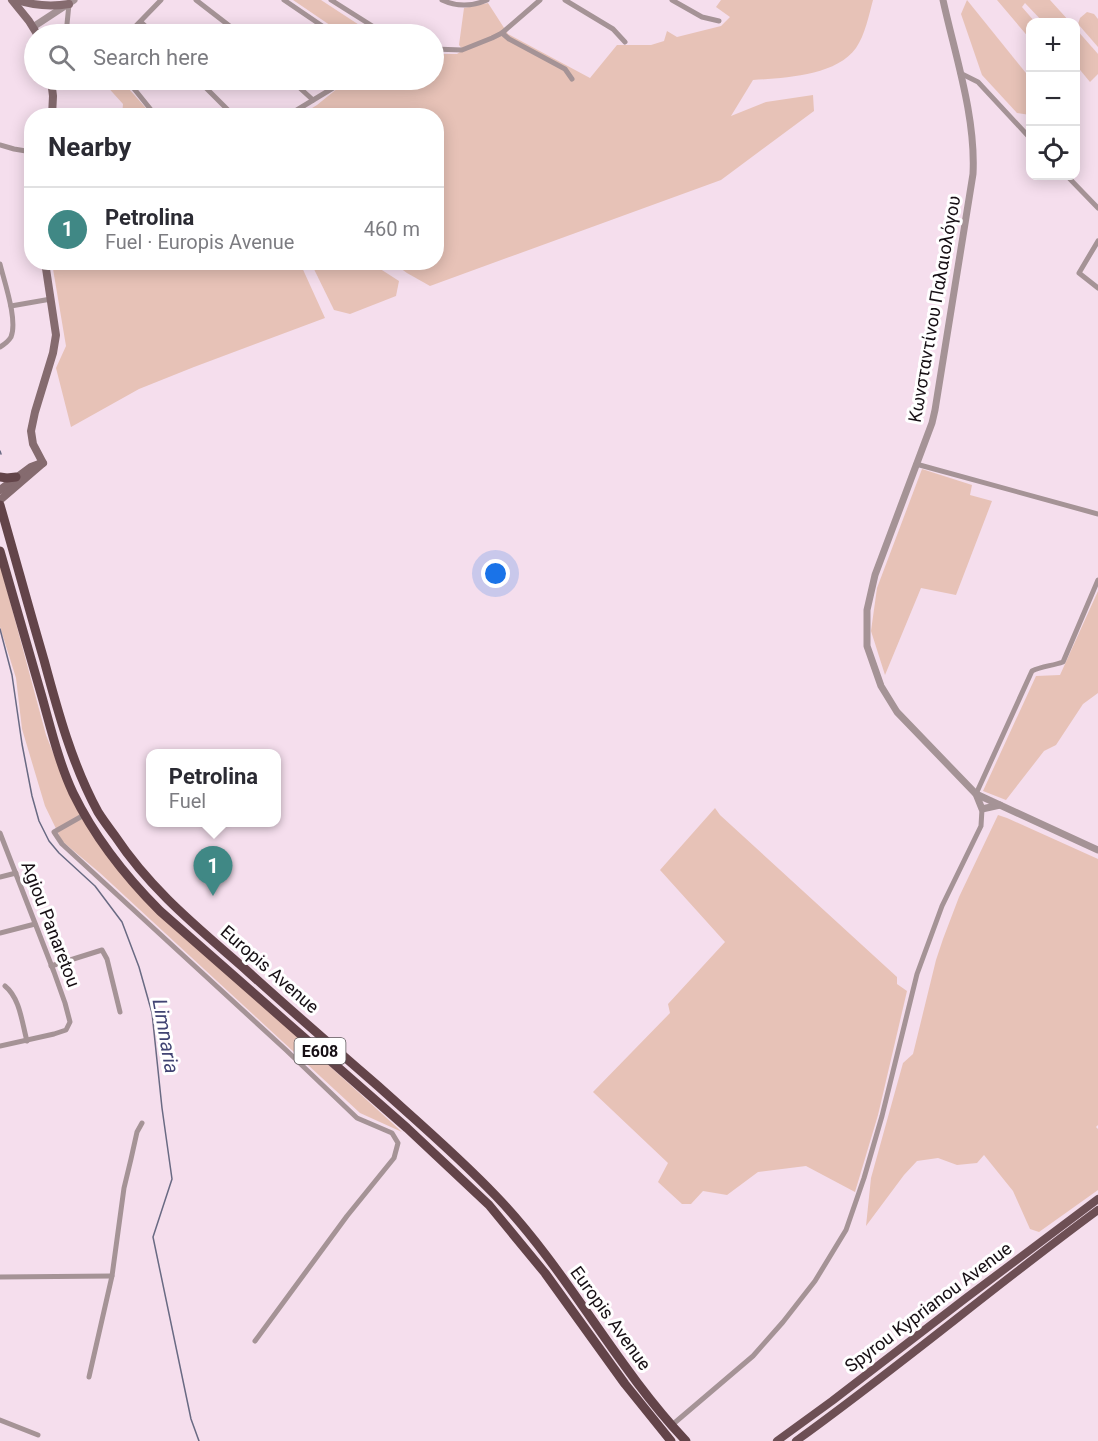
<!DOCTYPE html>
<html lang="en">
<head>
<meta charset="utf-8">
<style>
  body { margin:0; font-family:Roboto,sans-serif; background:#f2f2f3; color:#2b2b33 }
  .controls { position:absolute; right:18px; top:18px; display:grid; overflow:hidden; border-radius:12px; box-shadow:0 3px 15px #0003 }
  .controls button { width:54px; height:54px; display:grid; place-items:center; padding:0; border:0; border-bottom:2px solid #e1e1e2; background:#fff; color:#2b2b33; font:30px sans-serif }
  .you { position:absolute; left:496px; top:574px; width:21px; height:21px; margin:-15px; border:4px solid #fff; border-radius:50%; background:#1a73e8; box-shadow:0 0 0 9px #1a73e833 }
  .badge { display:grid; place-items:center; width:39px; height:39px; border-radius:50%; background:#408885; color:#fff; font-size:20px; font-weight:700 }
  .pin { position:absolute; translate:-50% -50px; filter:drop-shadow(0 2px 3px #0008) }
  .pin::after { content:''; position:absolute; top:32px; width:21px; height:18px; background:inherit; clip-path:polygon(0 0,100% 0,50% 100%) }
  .popup { position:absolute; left:146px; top:749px; width:135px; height:78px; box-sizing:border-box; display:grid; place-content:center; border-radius:12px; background:#fff; filter:drop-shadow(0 2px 4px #0005); font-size:20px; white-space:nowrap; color:#7c7c81 }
  .popup b { font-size:22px; color:#2b2b33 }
  .popup::after { content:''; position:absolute; left:50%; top:100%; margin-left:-12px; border:12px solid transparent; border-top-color:#fff }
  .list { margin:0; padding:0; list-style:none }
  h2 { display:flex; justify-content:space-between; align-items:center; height:78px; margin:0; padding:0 24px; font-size:26px }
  h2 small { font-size:20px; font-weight:400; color:#7c7c81 }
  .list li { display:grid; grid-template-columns:39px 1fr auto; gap:18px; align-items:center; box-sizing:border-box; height:84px; padding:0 24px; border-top:2px solid #e1e1e2 }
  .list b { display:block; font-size:22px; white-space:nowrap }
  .list p { margin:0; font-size:20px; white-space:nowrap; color:#7c7c81 }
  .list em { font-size:20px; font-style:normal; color:#7c7c81 }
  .icon { flex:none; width:33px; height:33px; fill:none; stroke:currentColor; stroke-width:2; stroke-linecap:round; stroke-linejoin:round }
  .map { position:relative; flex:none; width:1098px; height:1441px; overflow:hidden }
  .search { position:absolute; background:#fff; box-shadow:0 3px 15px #0003; left:24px; top:24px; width:420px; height:66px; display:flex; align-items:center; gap:15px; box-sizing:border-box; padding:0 21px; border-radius:33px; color:#7c7c81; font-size:22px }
  .panel { position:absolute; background:#fff; box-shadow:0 3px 15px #0003; left:24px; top:108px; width:420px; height:162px; border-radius:24px }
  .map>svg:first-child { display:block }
  .green { fill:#e7c2b7 }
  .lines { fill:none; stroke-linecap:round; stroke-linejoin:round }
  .stream { stroke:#696a83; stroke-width:1.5 }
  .minor { stroke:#a59396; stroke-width:5 }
  .tertiary { stroke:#a59396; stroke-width:7 }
  .secondary { stroke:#856b6f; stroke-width:8 }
  .primary { stroke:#6d4f54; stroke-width:8 }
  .trunk { stroke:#634449; stroke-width:9 }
  .labels { text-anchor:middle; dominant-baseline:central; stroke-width:6; stroke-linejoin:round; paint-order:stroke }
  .shield { fill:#fff; stroke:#5c575a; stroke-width:1.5 }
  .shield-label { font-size:16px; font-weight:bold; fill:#160f14 }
  .street-label { font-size:18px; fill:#160f14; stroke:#fff }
  .water-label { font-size:20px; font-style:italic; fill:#414473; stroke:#fff }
</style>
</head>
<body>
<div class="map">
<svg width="1098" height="1441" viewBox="0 0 1098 1441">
  <rect width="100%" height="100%" fill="#f5deed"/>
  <!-- green -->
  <g class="green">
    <path d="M293,0h28l52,34h-30z"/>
    <path d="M721,0h152c-4,15 -8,35 -17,48 -20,28 -72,30 -103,32l-22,36 35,-14 47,-7 1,16 -93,69 -291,106 -23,-13 -14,-10 43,-1v-146h-137l18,-11 26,-21 2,-4h89v-26h23l6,-4 -4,-5 5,-37 24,-5 20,31 82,44 27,-33h34l13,-4 3,-10 10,6 44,-11 9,-9 -14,-10z"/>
    <path d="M967,0l63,78v37l-13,-2 -35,-38 -21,-61z"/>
    <path d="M997,0h53l20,22h-27l-18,-19 -3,4 13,15h-5v17z"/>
    <path d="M1087,12l7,2 4,5v28l-20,-23 2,-6z"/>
    <path d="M1076,29l22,25v20l-8,8 -14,-17z"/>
    <path d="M105,80h16l31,35h-30l1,-11 -19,-21z"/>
    <path d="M52,263h248l25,55 -131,49 -55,22 -68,38 -15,-59 10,-22z"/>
    <path d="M311,263h60l28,18 -3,15 -46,18 -16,-4z"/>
    <path d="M922,469l50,16 -2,10 22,6 -36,94 -35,-7 -36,87 -14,-44 6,-43z"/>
    <path d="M0,564l46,171 26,65 71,96 259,236 -42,-19 -260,-240 -38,-32 -17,-35 -23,-77 -6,-51 -16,-51z"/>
    <path d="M1098,591v102l-15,11 -27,41 -12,6 -38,49 -23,-9 53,-115 24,-1z"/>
    <path d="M715,808l5,7 177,162v7l10,7 -29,124 -23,77 -49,-26 -48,6 -31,23 -24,-4 -12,13h-9l-24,-22 10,-19 -75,-71 77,-79 -2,-9 57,-62 -65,-72z"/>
    <path d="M998,815l9,3 91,41v266l-2,2 2,2v61l-59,42 -9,-3 -17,-38 -29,-36 -7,8 -20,2 -19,-7 -21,3 -13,14 -38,51 5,-48 32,-115 10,-9 23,-94 7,-21 16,-42z"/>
  </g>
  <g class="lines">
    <!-- stream -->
    <g class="stream">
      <path d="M0,451l1,3"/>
      <path d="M0,629l12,46 10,69 10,52 7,25 10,20 10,12 36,33 27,36 17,45 13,46 10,95 10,71 -19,58 38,182 8,22"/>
    </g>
    <!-- minor -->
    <g class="minor">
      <path d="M196,0l44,34"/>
      <path d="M284,0l50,34"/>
      <path d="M331,0l54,34"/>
      <path d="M442,0c15,7 29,7 45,0"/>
      <path d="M565,0l48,29 12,13"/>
      <path d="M672,0l30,17 17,4"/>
      <path d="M141,22l13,12"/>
      <path d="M502,33l7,6 56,30 7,10"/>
      <path d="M66,34l3,-30"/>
      <path d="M128,34l33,-34"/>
      <path d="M434,49l28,1 30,-12 10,-5 38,-33"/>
      <path d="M960,73l18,9 52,56"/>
      <path d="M127,80l29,36"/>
      <path d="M198,80l36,36"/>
      <path d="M291,80l22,20"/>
      <path d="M287,116l46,-28 5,-8"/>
      <path d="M0,145l14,4 18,3"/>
      <path d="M1067,176l31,32"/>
      <path d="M1098,241l-19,32 19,15"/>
      <path d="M0,264c4,17 18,56 11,73 -3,5 -6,7 -11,10"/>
      <path d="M11,306l40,-7"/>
      <path d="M916,464l182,50"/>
      <path d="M976,794l56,-123c10,-5 20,-5 31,-9l35,-82"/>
      <path d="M84,815l-30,17 8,12 224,206 71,68 35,15 6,10 -4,15 -47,58 -92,125"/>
      <path d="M0,833l54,139 11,31 5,19 -4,8 -12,4 -54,12"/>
      <path d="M0,877l16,-4"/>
      <path d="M0,933l35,-9"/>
      <path d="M51,966l51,-16 5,9 13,53"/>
      <path d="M5,986c15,12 17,37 22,55"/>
      <path d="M0,1277l112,-1"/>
      <path d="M89,1377l23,-101 12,-88 7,-29 6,-27 5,-9"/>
      <path d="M0,1420l38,15"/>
      <path d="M672,1425l81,-69 30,-34 32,-41 31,-51 18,-52 18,-62 35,-142 25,-68 39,-80 1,-17"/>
    </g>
    <!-- tertiary -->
    <g class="tertiary">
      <path d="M943,0c12,55 33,117 30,174l-38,236 -3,13 -57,152 -8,35v36l14,40 16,26 79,82 6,15 18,-4"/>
      <path d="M33,27l41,-27"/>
      <path d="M976,794l122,56"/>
    </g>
    <!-- secondary -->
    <g class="secondary">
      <path d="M12,0l17,21 8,13"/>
      <path d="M17,0c18,6 33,7 52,4"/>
      <path d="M51,80l2,16 -1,20"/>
      <path d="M43,463l-10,-19 -2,-13 4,-19 18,-59 3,-18 -11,-73"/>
      <path d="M0,490l31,-23 8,-3"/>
      <path d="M0,500l43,-37"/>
    </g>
    <!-- primary -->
    <g class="primary">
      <path d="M777,1441l55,-40 134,-103 132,-99"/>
      <path d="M796,1441c103,-74 200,-156 302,-231"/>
    </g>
    <!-- trunk -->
    <g class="trunk">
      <path d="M0,477l7,1 9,-1"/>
      <path d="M0,505c15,52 29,104 44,155 14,52 28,104 54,152 5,8 11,16 17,24 36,54 81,90 129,132 44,40 89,79 134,118 40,36 81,71 118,110 72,75 119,170 190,245"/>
      <path d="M0,551c14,49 28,97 42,146 9,32 17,66 31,96 21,43 53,84 87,118l247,217 82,77 56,68 80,111 46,57"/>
    </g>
  </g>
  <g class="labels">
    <!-- shield labels -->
    <rect class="shield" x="294.5" y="1038" width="51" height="26" rx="4.5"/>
    <g class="shield-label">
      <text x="320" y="1051">E608</text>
    </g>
    <!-- street labels -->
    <g class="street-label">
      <text transform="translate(934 309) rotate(-80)">Κωνσταντίνου Παλαιολόγου</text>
      <text transform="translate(51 924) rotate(69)">Agiou Panaretou</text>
      <text transform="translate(270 969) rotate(41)">Europis Avenue</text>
      <text transform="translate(928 1307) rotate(-37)">Spyrou Kyprianou Avenue</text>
      <text transform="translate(611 1318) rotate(54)">Europis Avenue</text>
    </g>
    <!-- water labels -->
    <g class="water-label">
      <text transform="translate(166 1036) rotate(80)">Limnaria</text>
    </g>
  </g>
</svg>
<div class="controls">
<button>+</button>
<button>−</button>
<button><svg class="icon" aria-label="locate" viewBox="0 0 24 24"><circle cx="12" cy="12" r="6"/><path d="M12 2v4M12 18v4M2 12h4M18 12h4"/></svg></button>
</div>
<div class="you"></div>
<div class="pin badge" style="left:213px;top:896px">1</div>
<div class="popup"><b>Petrolina</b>Fuel</div>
<div class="search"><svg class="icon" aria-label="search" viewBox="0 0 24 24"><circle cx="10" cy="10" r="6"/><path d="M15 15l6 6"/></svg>Search here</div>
<section class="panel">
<h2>Nearby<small></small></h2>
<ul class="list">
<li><span class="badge">1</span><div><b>Petrolina</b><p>Fuel · Europis Avenue</p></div><em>460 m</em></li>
</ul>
</section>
</div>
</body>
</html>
